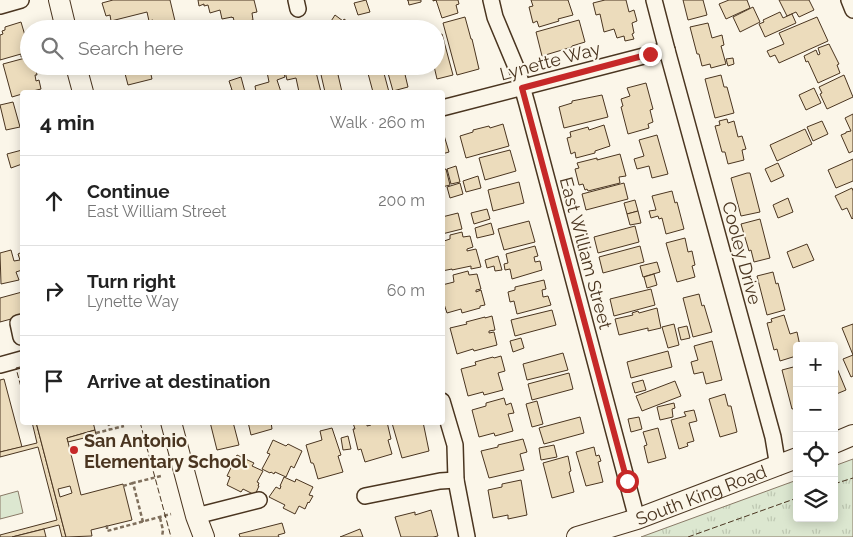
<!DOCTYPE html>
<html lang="en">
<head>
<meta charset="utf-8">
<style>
  body { margin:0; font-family:Raleway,sans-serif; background:#f2f2f2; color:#222 }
  .controls { position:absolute; right:15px; bottom:15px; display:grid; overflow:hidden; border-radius:5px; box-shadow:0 2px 12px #0003 }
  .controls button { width:45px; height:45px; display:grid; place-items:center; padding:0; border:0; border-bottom:1px solid #e0e0e0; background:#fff; color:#222; font:25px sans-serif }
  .stop { position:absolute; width:15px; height:15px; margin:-11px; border:4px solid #c62828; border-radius:50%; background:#fff }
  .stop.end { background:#c62828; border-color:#fff; box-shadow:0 1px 5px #0008 }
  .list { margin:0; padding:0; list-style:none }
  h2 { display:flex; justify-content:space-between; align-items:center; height:65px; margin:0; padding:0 20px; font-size:21px }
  h2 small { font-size:16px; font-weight:400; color:#767676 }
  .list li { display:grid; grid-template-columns:32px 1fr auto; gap:15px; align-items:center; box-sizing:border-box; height:90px; padding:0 20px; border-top:1px solid #e0e0e0 }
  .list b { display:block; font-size:19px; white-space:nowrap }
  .list p { margin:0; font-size:16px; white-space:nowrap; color:#767676 }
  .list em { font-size:16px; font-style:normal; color:#767676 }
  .icon { flex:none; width:28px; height:28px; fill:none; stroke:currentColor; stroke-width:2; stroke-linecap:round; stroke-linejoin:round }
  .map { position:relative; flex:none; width:853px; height:537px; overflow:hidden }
  .search { position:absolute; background:#fff; box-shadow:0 2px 12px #0003; left:20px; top:20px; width:425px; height:55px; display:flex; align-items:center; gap:12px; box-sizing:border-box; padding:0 18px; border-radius:28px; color:#767676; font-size:19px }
  .panel { position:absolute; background:#fff; box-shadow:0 2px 12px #0003; left:20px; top:90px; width:425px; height:335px; border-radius:5px }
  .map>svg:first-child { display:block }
  .grass { fill:url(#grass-tufts); stroke:#887966 }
  .park { fill:#dce7d0; stroke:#887966 }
  .building { fill:#ecdcbc; stroke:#4a3520; fill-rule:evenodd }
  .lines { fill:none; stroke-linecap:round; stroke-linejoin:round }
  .minor-casing { stroke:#4a3520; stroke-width:18 }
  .major-casing { stroke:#4a3520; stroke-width:22 }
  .path { stroke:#7f6f5c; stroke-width:2.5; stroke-dasharray:4 2.5; stroke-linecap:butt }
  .minor { stroke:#fbf6e9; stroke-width:15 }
  .major { stroke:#fbf6e9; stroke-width:20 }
  .fence { stroke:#4a3520; stroke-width:1; stroke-dasharray:6 2.5; stroke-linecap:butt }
  .route { stroke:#c62828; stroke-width:6 }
  .poi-dot { fill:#c62828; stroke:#fbf6e9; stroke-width:2 }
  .labels { text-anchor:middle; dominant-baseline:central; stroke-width:4; stroke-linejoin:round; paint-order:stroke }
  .street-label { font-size:18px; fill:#4a3520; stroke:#fbf6e9 }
  .poi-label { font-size:18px; font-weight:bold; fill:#4a3520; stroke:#fbf6e9; text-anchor:start }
</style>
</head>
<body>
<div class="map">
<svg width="853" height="537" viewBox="0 0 853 537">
  <defs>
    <pattern id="grass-tufts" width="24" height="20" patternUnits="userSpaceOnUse" patternTransform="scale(1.25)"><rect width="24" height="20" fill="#dce7d0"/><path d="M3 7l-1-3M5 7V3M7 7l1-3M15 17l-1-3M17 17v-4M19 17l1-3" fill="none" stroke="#bec7b2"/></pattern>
  </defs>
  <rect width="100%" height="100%" fill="#fbf6e9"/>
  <!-- grass -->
  <path class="grass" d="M853,459v78h-212l156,-57v38h37v-52z"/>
  <!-- park -->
  <path class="park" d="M18,491l5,22 -23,6v-23z"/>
  <!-- building -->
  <g class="building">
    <path d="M113,0h57l5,21 -21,5 -1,-6 -4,1 -2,-9 -36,9 -1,-6 -4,1 -4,-13z"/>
    <path d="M198,0h56l3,12 -5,1 1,7 -18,4 -2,-7 -1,1v-1l-10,2 -2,-9 -10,3 -2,-8 -4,1v-2l-5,2z"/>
    <path d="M366,0l4,12 -12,3 -4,-12z"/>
    <path d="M407,0h14v2l-12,3 -1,-5z"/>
    <path d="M433,0h25l1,4 -3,1 2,8 -16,5 -6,-18 -3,1z"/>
    <path d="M531,0h37l5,15 -15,4 1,2 -20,6 -2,-6 -4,2 -4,-16 4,-1z"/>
    <path d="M605,0h21l3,12 5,-2 3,11 -5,2 2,10 -2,1 2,5 -9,2 -1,-5 -7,2 -3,-9 -10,3 -4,-18 -4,1 -3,-12z"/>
    <path d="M683,0h20l4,15 -19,5z"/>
    <path d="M729,0h18l3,8 -24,11 -7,-15z"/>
    <path d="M779,0h30l5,10 -15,7 -3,-5 -9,4z"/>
    <path d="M753,7l7,15 -20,10 -7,-15z"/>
    <path d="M780,12l3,6 9,-4 4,9 -31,14 -6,-13 5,-2 -1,-2z"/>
    <path d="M335,15l8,6 1,-2 7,5 2,-3 4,3 -3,5h-28z"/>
    <path d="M465,17l6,22h1l7,30 -22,6 -14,-52z"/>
    <path d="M817,17l11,24 -49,22 -4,-8 -5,2 -3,-6 17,-7 -5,-11z"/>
    <path d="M579,20l6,22 -13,4v1l-30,9 -6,-24z"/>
    <path d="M227,21l2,8h-13l-1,-6z"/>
    <path d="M21,22l8,27v6l-8,2v-3l-21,6v-25l3,-1 -1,-3 3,-1v-3z"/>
    <path d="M708,23l4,15 10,-3 2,10 -3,1 5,18 -15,4 -1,-4 -8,2 -3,-12h-2l-7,-27z"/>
    <path d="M258,24l1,5h-17v-1z"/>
    <path d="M442,34l11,41 -16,4 -3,-13h2v-30z"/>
    <path d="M829,44l10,20 -2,1 3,8 -22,10 -10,-22 -2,1 -2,-6 12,-6 2,5 2,-1 -2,-6z"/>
    <path d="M29,57v9h4l1,4h2l1,5h-2l1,6 3,-1 2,9 -12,3h-7v2l-10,3 -9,-33z"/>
    <path d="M733,58l1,6 -6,2 -2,-7z"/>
    <path d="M123,66h26l3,13 -24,6z"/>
    <path d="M282,66l3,11 -8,3 4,12h-25l-1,-6 14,-4 -2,-10 4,-1v-2z"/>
    <path d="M287,66h7l1,5 18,-5 1,6h2l5,20h-22l-3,-14 -9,2 -3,-13z"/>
    <path d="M319,66h17l6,26h-17z"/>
    <path d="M366,66h16l7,26h-16z"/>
    <path d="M386,66h17l5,21 -15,4z"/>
    <path d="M721,75l3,12h3l7,26 -19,5 -10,-39z"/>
    <path d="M844,75l9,22 -26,12 -7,-15 2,-1 -3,-6z"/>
    <path d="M241,77l4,15h-21l8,-2 -3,-9z"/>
    <path d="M646,83l7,26 -3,1 3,12 -5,2 1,4 -21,6 -7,-27 2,-1 -2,-7 9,-3 -3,-8z"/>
    <path d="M814,88l7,15 -15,7 -7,-15z"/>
    <path d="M602,95l6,22 -44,11 -5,-21 13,-4v-2z"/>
    <path d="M13,102l7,25 -14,3 -6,-25z"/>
    <path d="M853,114v37l-4,2 -8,-18 5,-2v-1l5,-1 -6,-13z"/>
    <path d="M727,119l1,4 6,-2 4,16 4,-1 4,13 -4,1 2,10 -16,4 -3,-12h-3l-7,-26 5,-1 -1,-4z"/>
    <path d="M822,121l6,13 -15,7 -6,-14z"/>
    <path d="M503,124l6,22 -43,12 -6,-22 13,-4v-2l16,-4 1,2z"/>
    <path d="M604,125l6,21 -15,5v2l-19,5 -1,-6 -4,2 -4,-16 4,-1 -1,-5 18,-5 1,3z"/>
    <path d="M805,129l7,15 -35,17 -7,-16z"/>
    <path d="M442,132h1l6,20 -7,2z"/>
    <path d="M657,135l11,39 -16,4 -3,-12 -12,3 -3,-10 10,-3 -5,-16z"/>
    <path d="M22,150v14l-11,4 -4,-14z"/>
    <path d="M510,150l6,21 -31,9 -6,-22z"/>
    <path d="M620,154l6,22 -7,1 1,6 -32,8 -1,-2 -2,1 -2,-6 -4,1 -4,-16 4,-1 -2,-5 20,-5v2z"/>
    <path d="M853,159v22l-17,7 -8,-18z"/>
    <path d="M778,163l6,13 -13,6 -6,-13z"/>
    <path d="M456,166l4,16 -9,2 -4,-15z"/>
    <path d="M446,169l4,16 -8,2v-17z"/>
    <path d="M747,173h3l10,39 -19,4 -10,-38z"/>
    <path d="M478,176l3,12 -15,4 -3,-11z"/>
    <path d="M519,182l5,21 -31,8 -5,-21z"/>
    <path d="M460,183l3,11 -13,4 -3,-11z"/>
    <path d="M624,183l4,16 -42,11 -4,-16z"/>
    <path d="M852,188l1,3v27l-1,1 -5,-11 -5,2 -7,-14z"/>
    <path d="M672,191l3,12 2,-1 7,27 -18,5 -4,-16 -3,1 -1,-3 -7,2 -2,-7 7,-1 -4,-14z"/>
    <path d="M788,198l5,14 -15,6 -5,-13z"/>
    <path d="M635,200l3,11 -11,3 -3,-11z"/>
    <path d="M487,209l3,10 -16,5 -3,-11z"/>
    <path d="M638,211l3,12 -11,2 -3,-11z"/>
    <path d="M458,213l4,16 -20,5v-17z"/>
    <path d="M760,219l10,39 -16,4 -3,-12 -2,1 -8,-27z"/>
    <path d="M529,221l6,21 -31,8 -6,-21z"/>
    <path d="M491,223l3,11 -17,4 -2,-10z"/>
    <path d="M635,226l4,16 -41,11 -4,-16z"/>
    <path d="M462,232l1,5 7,-1 3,11 -6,2v2l9,-2 5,18 -10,2v-3l-19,4v-1l-10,2v-28l3,-1 -1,-1 6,-2v-4z"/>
    <path d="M685,238l3,14 4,-1 3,14 -3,1 3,11 -18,5 -11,-39z"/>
    <path d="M807,244l7,16 -21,8 -6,-16z"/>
    <path d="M535,246l3,10 -4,1 1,5 5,-1 2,9 -30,9 -2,-10 -5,1 -1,-6 4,-1 -2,-9z"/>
    <path d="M640,246l4,16 -41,11 -4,-16z"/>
    <path d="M11,250l3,11 6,-1 -2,-6 4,-2v20v-2l-6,2 3,8 -18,4 -1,-31z"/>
    <path d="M498,256l4,14 -7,1 -1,-5 -7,2 -2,-8z"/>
    <path d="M657,262l3,10 -17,5 -3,-11z"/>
    <path d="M468,271l1,4 8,-1 4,15 -5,1v2l5,-2 4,15 -5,1v2l-18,5 -1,-4 -14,4 -5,-15v-13l12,-3 -1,-7z"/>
    <path d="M773,272l3,12 2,-1 7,27 -18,5 -10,-39z"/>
    <path d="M654,274l3,11 -10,3 -3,-11z"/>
    <path d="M544,280l2,9 -4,1 1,7 5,-1 3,9 -34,9 -3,-13 -4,1 -2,-10 7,-2v-3z"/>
    <path d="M651,289l4,16 -41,11 -4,-17z"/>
    <path d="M22,292v24l-22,6v-24z"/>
    <path d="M699,294l3,12 2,-1 8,27 -19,5 -10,-39z"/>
    <path d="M657,308l4,20 -13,3v-3l-29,7 -4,-16 18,-4 -1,-2 6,-2 1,2z"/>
    <path d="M552,310l4,15 -41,11 -4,-16z"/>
    <path d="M784,315l6,19 7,-2 3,14h-3v9l-1,1 -16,5 -3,-12 -3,1 -7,-27 5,-1 -1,-3z"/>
    <path d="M492,316l3,14 -6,1v2l5,-1 3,13 -23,6 -1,-2 -16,5 -7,-26 17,-4 -1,-2 19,-5v1z"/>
    <path d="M674,324l5,21 -11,3 -6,-21z"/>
    <path d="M853,324v52l-2,1 -8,-18 10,-4 -11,-27z"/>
    <path d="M687,326l3,12 -9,2 -3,-12z"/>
    <path d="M521,338l3,10 -11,4 -3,-11z"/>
    <path d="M712,341l10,39 -16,4 -3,-12 -9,2 -3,-12 7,-2 -4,-14z"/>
    <path d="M668,351l4,16 -41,11 -4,-16z"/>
    <path d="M563,353l5,17 -41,10 -4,-16z"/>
    <path d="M501,356l4,15 -7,2 5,17 -19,5 -1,-3 -15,4 -7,-27 15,-4 -1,-3 18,-5 1,1z"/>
    <path d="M834,361l12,29 -12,5z"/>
    <path d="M797,366v42l-5,1 -10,-39z"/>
    <path d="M569,373l4,16 -41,11 -4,-16z"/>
    <path d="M4,379l18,68 -22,5v-72z"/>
    <path d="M643,380l3,10 -11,3 -3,-10z"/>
    <path d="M675,381l6,15 -39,15 -6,-15z"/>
    <path d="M725,394l3,12h3l6,26 -17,5 -11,-38z"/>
    <path d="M504,398l2,7 5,-2 3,10 -6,1 5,17 -18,5 -1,-3 -15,4 -7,-27 14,-4v-3z"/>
    <path d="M537,401l6,23 -11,3 -6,-23z"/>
    <path d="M674,403l1,5 -3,1 1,8 -13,3 -3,-13z"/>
    <path d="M694,410l3,11 -8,2 5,18 -7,2 1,3 -9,3 -8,-29 15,-4 -2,-4z"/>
    <path d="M580,417l4,16 -40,11 -5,-16z"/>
    <path d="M639,417l3,12 -11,3 -3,-13z"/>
    <path d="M32,422h4l30,115h-4l-3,-12 -47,12h-12v-2l57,-15 -19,-73 -38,10v-5l37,-9z"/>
    <path d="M36,422h57l2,8 -28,8 14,57 42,-11 9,36 -41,10 1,6 -26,1zM70,486l2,7 -12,4 -2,-8z"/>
    <path d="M210,422h23l6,23 -22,5z"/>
    <path d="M248,422h23l1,7 -21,6z"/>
    <path d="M367,422v4l4,-1 -1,-3h17l4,17 -3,1 4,14 -27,8 -4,-13 -3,1 -5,-21h2l-2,-6z"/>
    <path d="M394,422h29l6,29 -27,7 -10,-35z"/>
    <path d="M332,428l9,27 -3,1 5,16 -25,7 -4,-14 -1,-2h-2l-5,-18 16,-5 -2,-9z"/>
    <path d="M658,428l8,30 -18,5 -4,-17 3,-1 -4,-13z"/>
    <path d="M95,430l1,5 -28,7 -1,-4z"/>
    <path d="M348,436l3,13 -8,1 -2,-12z"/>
    <path d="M523,439l4,13 -7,2 4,16 -35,8 -8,-27 17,-4v-2z"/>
    <path d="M273,440l13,6 2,-2 14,7 -8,17 -3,-2 -5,11 -11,-5 -1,2 -3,-2 -1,1 -8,-4 8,-15 -3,-1z"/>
    <path d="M554,445l3,12 -16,3 -2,-12z"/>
    <path d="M594,447l2,9 3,-1 2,6 -3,1 5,20 -17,4 -10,-34z"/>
    <path d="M237,455l17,8 -2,3 11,5 -6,11 2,1 -1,3h1l-4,9 -12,-6 -2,3 -14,-7 3,-8 -3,-1z"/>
    <path d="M568,456l3,15 -2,1 5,20 -22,6 -9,-35z"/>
    <path d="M284,477l11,5 1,-3 17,8 -4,8 4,1 -4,7 -1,-1 -3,7 -6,-3 -4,8 -12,-6 2,-3 -16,-8 7,-10 4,2 1,-3h-1z"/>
    <path d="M521,480l6,35 -19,4v-4l-15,3 -5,-28 14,-3v-3z"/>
    <path d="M431,510l7,26 -5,1h-32l-6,-20 20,-5v3z"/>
    <path d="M282,523l3,10 -7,2 1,2h-39l-1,-3z"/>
    <path d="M44,529l2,8h-34z"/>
    <path d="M360,529l3,8h-23z"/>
  </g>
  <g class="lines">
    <!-- minor casing -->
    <g class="minor-casing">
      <g id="minor">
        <path d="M296,0l2,9"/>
        <path d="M491,0l4,17 23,55 9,32 110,415"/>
        <path d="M654,0l13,50 106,387 5,30"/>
        <path d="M849,0l4,10"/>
        <path d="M0,6l21,-6"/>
        <path d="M442,108l225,-58"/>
        <path d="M21,337l-3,-14 4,-1"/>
        <path d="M0,365l22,-6"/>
        <path d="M442,401l13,44 1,35 11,57"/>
        <path d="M365,496l75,-15 16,-1"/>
        <path d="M196,516l63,-16"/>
      </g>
    </g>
    <!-- major casing -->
    <g class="major-casing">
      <g id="major">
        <path d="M59,0l7,29"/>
        <path d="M76,66l7,26"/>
        <path d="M171,422l25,94 8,21"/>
        <path d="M834,443l19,-8"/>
        <path id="s1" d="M577,537l60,-18 160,-61"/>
      </g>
    </g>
    <!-- path -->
    <g class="path">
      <path d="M108,422l2,7"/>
      <path d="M96,433l28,-7"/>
      <path d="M123,486l10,-3"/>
      <path d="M160,518l3,12 -1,7"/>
      <path d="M143,522l-10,-39 28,-7"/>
      <path d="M107,525v6l64,-17"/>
    </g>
    <!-- minor -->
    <use href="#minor" class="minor"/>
    <!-- major -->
    <use href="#major" class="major"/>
    <!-- fence -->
    <g class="fence">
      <path d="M20,367l-4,1 6,23"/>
      <path d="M140,422l31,115"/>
      <path d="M834,484l19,-6"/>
      <path d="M688,537l109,-39"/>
    </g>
  </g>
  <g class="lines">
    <!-- route -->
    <path class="route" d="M627,481l-105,-393 128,-34"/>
  </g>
  <!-- markers -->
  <circle class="poi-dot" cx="74" cy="450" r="5"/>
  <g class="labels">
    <!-- street labels -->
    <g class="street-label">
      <text transform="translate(550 61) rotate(-15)">Lynette Way</text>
      <text transform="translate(586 253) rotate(75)">East William Street</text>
      <text transform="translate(742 253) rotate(75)">Cooley Drive</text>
      <text stroke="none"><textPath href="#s1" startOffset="131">South King Road</textPath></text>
    </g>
    <!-- poi labels -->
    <g class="poi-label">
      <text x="84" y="440">San Antonio<tspan x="84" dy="21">Elementary School</tspan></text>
    </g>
  </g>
</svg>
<div class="controls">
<button>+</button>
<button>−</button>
<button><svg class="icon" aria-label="locate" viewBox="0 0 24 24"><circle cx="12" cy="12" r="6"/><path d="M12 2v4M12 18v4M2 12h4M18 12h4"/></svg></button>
<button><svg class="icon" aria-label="layers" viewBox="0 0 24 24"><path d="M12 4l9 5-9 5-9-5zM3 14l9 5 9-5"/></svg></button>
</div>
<div class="stop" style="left:627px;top:481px"></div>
<div class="stop end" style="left:650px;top:54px"></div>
<div class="search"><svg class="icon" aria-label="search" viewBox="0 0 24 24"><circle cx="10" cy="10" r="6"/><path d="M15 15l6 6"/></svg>Search here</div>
<section class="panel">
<h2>4 min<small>Walk · 260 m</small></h2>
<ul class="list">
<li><svg class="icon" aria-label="ahead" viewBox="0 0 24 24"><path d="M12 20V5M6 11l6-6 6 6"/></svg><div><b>Continue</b><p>East William Street</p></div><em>200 m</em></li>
<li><svg class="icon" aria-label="right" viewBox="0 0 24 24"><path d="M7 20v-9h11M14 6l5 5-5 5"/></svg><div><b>Turn right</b><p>Lynette Way</p></div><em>60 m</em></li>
<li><svg class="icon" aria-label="arrive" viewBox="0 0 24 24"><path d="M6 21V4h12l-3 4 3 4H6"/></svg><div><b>Arrive at destination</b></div></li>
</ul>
</section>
</div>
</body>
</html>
